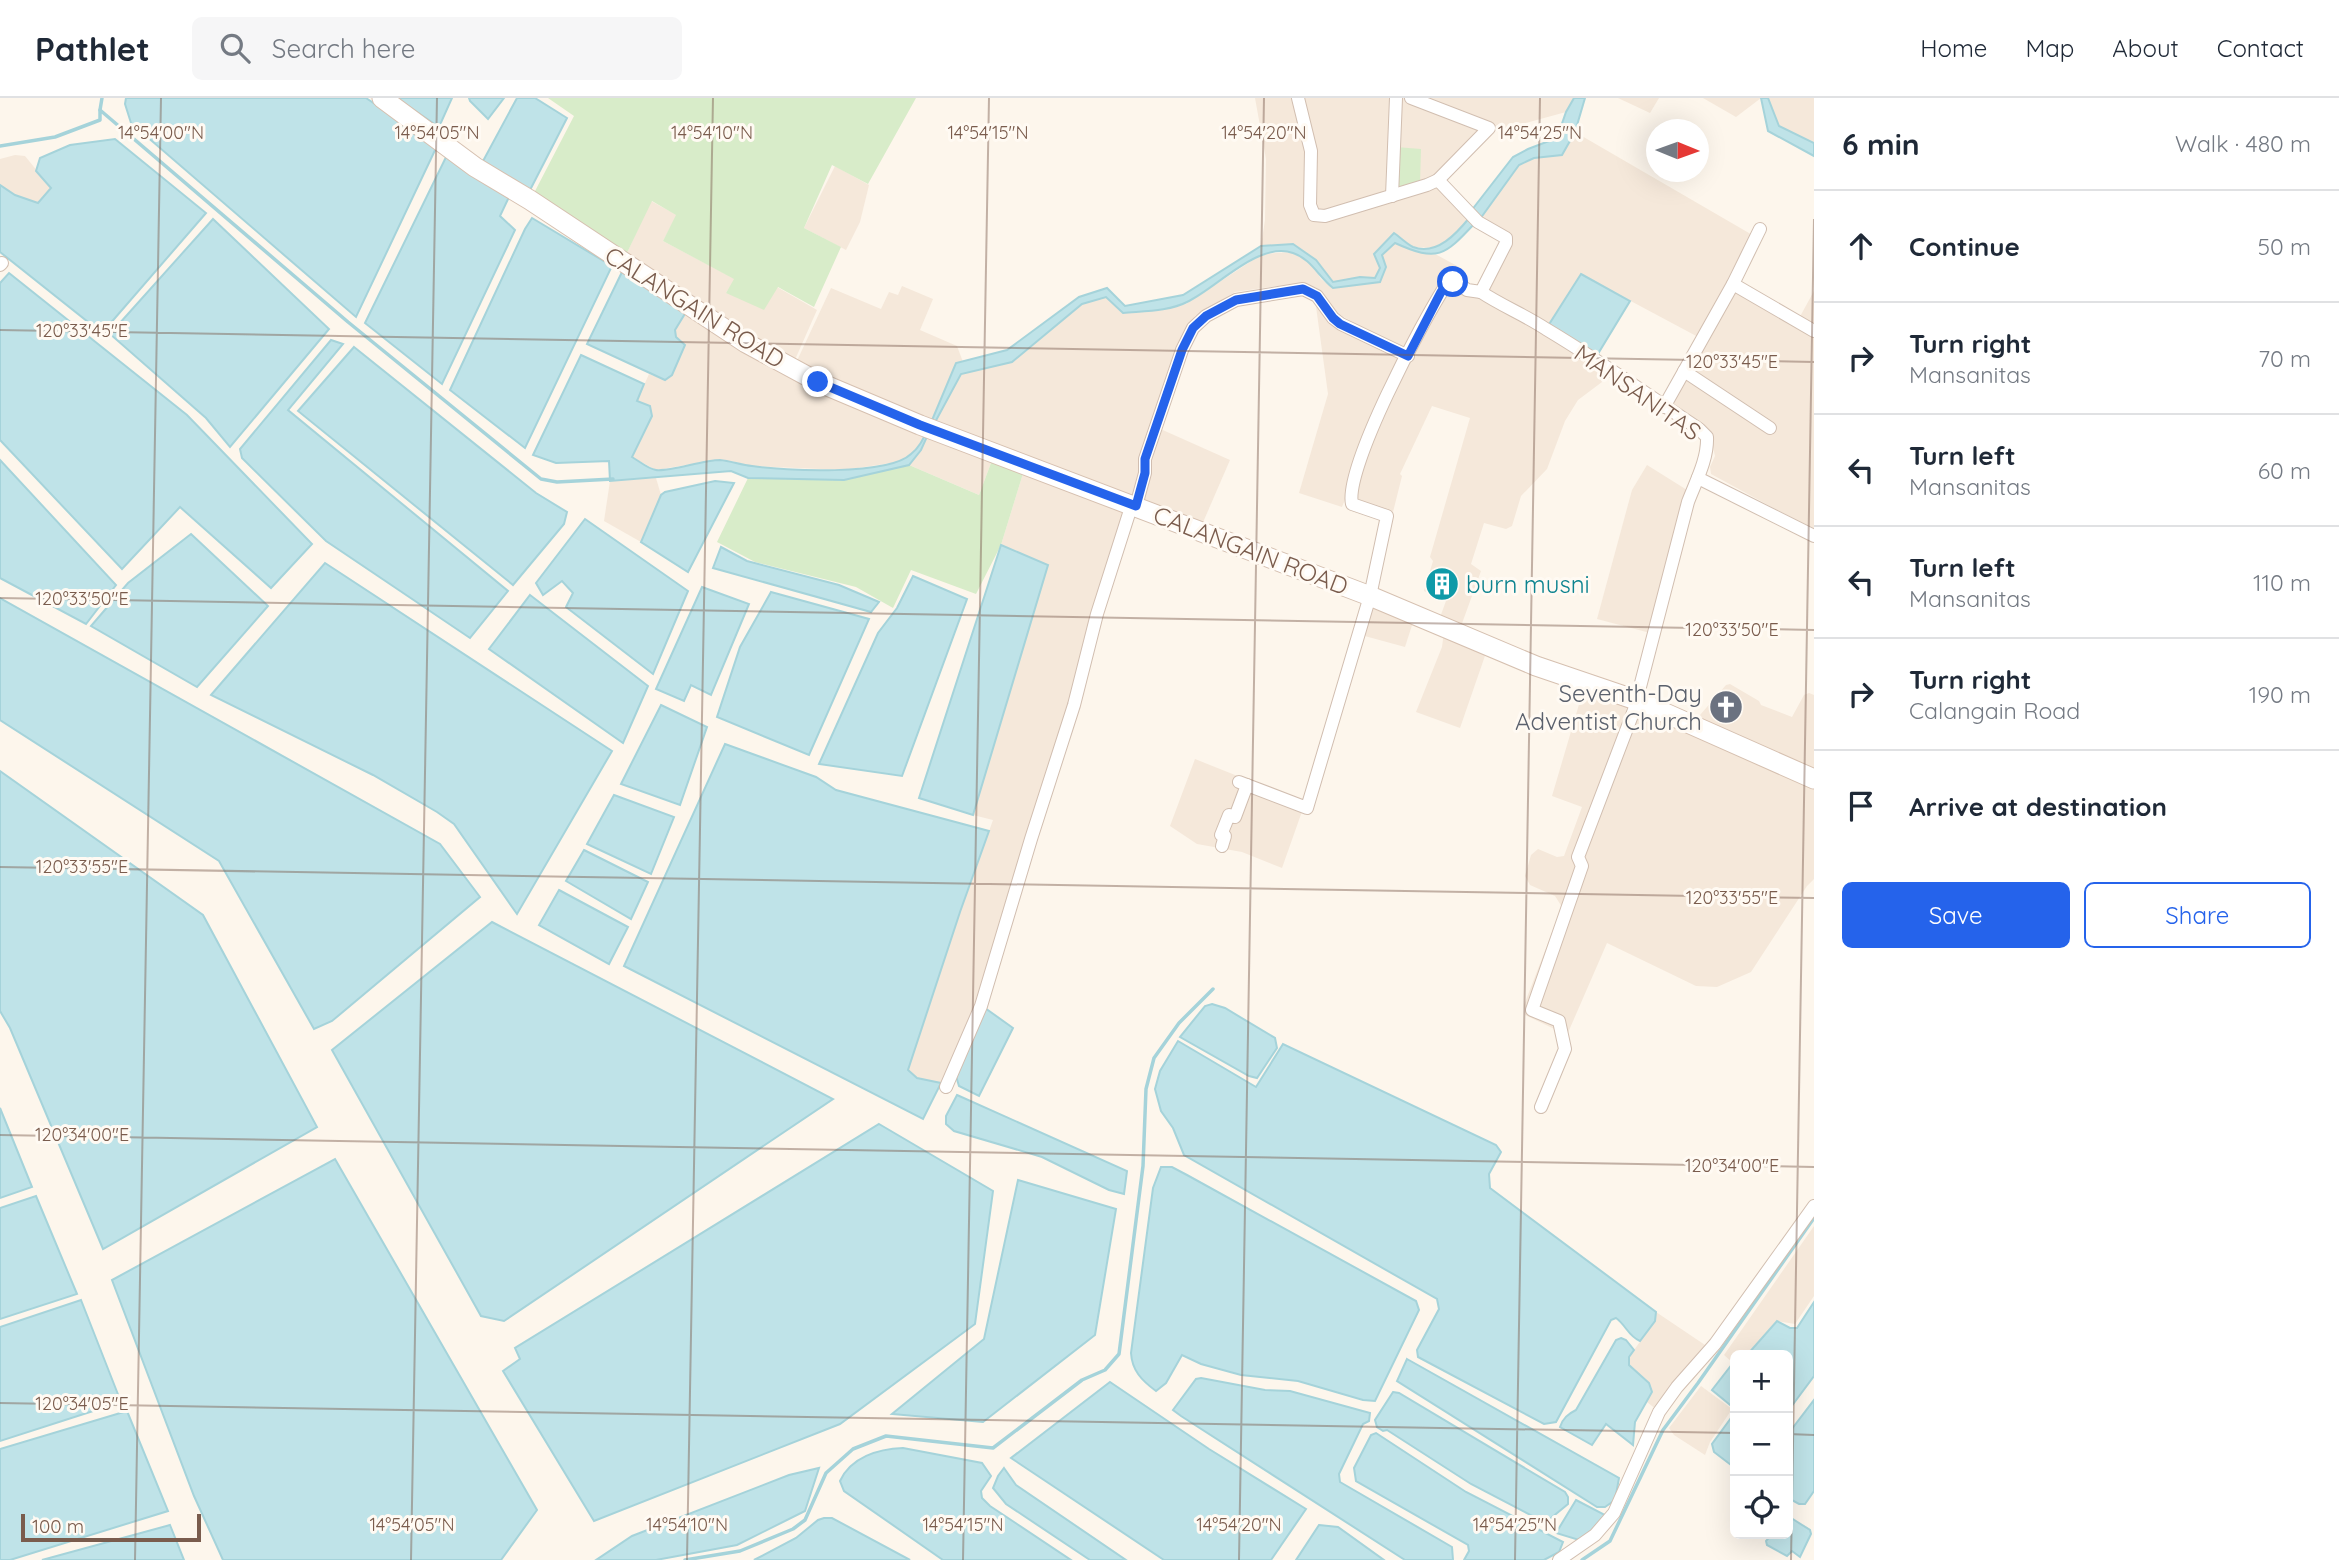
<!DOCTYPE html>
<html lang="en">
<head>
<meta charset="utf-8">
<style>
  body { margin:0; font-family:Quicksand,sans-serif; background:#f6f6f7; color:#1f2937 }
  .controls { position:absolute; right:21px; bottom:21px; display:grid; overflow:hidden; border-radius:10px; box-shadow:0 7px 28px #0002 }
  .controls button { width:63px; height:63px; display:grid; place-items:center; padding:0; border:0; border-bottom:2px solid #e0e1e3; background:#fff; color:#1f2937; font:35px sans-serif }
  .compass { position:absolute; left:1646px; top:21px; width:63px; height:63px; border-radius:50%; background:#fff; box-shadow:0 7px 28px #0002; rotate:91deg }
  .scale { position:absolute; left:21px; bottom:18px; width:180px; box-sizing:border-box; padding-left:7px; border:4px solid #7a5c4d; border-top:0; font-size:19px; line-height:24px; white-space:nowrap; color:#7a5c4d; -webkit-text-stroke:5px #fffaf3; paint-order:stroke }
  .stop { position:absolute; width:21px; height:21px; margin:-16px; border:5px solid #2563eb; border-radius:50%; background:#fff }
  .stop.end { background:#2563eb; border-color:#fff; box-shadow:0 2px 7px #0008 }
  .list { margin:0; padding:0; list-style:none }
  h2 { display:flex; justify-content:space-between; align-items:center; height:91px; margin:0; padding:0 28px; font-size:30px }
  h2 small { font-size:23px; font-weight:400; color:#747a83 }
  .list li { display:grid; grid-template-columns:46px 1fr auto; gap:21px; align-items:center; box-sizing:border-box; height:112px; padding:0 28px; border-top:2px solid #e0e1e3 }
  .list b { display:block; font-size:26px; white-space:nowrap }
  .list p { margin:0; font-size:23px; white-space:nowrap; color:#747a83 }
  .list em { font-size:23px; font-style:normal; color:#747a83 }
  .actions { display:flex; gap:14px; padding:21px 28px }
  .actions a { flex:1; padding:16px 0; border:2px solid #2563eb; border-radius:10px; text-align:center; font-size:24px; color:#2563eb }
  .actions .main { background:#2563eb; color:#fff }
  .icon { flex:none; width:38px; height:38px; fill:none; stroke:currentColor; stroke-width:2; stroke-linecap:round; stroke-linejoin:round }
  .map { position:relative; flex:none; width:1814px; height:1462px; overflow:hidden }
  header { display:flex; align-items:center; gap:42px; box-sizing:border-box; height:98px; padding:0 35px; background:#fff; border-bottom:2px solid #e0e1e3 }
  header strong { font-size:33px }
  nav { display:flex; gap:38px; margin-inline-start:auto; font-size:24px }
  .search { width:490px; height:63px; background:#f6f6f7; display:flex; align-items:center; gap:18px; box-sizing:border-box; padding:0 24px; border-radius:10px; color:#747a83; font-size:26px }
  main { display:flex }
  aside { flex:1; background:#fff }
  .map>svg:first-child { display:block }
  .residential { fill:#f5e8da }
  .green { fill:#d8ecc9 }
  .water { fill:#bfe3e8; stroke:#a5d3da; stroke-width:2 }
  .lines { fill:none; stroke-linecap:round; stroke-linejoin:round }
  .stream { stroke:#a5d3da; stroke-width:3.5 }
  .street-casing { stroke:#d1beb0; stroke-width:14 }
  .secondary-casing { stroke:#d6c0b0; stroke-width:21 }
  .street { stroke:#fff; stroke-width:12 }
  .secondary { stroke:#fff; stroke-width:19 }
  .route { stroke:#2563eb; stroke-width:9 }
  .ticks { fill:none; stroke:#7a5c4d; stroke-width:2; stroke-opacity:0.45 }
  .labels { text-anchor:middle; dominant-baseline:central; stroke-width:6; stroke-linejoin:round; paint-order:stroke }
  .street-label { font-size:24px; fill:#7a5c4d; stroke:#fffaf3 }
  .culture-label { font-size:24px; fill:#0d838f; stroke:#fffaf3; text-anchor:start }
  .worship-label { font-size:24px; fill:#5b616d; stroke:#fffaf3; text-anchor:end }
  .ticks-label { font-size:18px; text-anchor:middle; fill:#7a5c4d; stroke:#fffaf3; stroke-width:6; stroke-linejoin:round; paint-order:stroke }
</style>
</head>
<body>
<header>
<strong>Pathlet</strong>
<div class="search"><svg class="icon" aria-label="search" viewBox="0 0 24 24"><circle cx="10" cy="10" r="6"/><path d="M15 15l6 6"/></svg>Search here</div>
<nav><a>Home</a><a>Map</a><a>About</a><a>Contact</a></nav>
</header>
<main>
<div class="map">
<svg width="1814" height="1462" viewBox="0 0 1814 1462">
  <rect width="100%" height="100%" fill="#fdf6ec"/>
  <!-- residential -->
  <g class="residential">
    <path d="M1255,0h39l14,53 4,68 127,-35 31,33 -14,17 -21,14 -22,-1 -19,-14 -20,21 6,14 -4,10 -16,-1 -27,5 -17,-22 -23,-16 -32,2 4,-26 1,-61z"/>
    <path d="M1301,0h91l-4,96 -73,19z"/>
    <path d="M1398,0h5l82,31 -47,48 -18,7 -24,-37z"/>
    <path d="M1419,0h155l-8,14 -62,17z"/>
    <path d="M1618,0h41l-9,15z"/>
    <path d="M1703,0h58l-25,19z"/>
    <path d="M1768,0h46v45l-35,-17z"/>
    <path d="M1575,34l186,108 -61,98 -118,-63 -34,51 -52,-27 -12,-13 25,-44 -29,-23 39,-54 15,-7 28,-3z"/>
    <path d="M15,57l10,1 26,32 -13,15 -23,-8 -15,-10v-26z"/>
    <path d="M835,68l34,19 -9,37 -14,28 -42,-22z"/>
    <path d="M651,103l26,14 -14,26 72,38 -9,14 51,-6 40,23 -23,52 -169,-105z"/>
    <path d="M1395,145l19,8 23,4 22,12 -4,8 -11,5 -39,72 -75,-43 -15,-22 -38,-1 -42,6 -40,24 -27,70 -31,115 -204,-75 28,-52 51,-12 70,-58 24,-7 17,16 63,-9 76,-50 29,-2 20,11 10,16 12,9 47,-6 2,-27z"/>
    <path d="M1456,185l62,31 92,62 -32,24 -13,21 -18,48 -26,27 -9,30 -6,3 -22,-6 -13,41 10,7 -21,58 -21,-9 7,-19 -22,-10 9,-30 -3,-4 40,-139 -38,-12 -32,68 2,2 -11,44 -44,-12 33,-92 61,-118z"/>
    <path d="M902,188l31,13 -13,31 37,16 6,16 -22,37 -11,26 -135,-60 36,-77 50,21 8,-17 9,3z"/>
    <path d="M1736,191l61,33 17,-31v239l-103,-56 -1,-7 5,-11 -4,-17 -39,-31 -1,-7z"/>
    <path d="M1314,194l14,22 76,41 -62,152 -43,-14 29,-99z"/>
    <path d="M686,214l243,115 -9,18 -10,11 -12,6 -54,8 -93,-4 -20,-5 -15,-1 -60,10 -24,-13 20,-41 -2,-10 -13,-5 12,-27 16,6 10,-50z"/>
    <path d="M1156,329l74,33 -29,67 -61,-24z"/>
    <path d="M930,332l64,25 -15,40 -70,-30 12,-15z"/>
    <path d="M1647,367l40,25 -33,144 -57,-15 35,-129z"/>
    <path d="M1025,369l105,40 -151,497 -38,79 -24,-5 -9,-7 52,-159 33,-92 -20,-5 75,-250 -47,-20z"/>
    <path d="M656,380l5,17 -20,47 -37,-21 6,-40z"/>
    <path d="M1375,507l39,14 -9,28 -44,-12 8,-28z"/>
    <path d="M1444,534l43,18 -27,78 -44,-16 26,-65z"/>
    <path d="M1585,586l229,100v95l-7,7 -56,86 -34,15 -21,-1 -89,-43 -40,92 -42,-20 -1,-10 38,-98 -7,-11 -25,-11 -5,-9 6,-21 7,-6 19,8 7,-1 18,-49 -30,-11z"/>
    <path d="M1730,586l29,17 2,4 31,12 12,-22 5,-2 5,2v79l-112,-51 -2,-8 26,-30z"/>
    <path d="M1195,661l110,44 -23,65 -40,-16 -45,-8 -27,-18z"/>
    <path d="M1814,1128v70l-19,28 -18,-3 -30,34h-12v9l-2,-1 -9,-8z"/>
    <path d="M1656,1214l52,35 -51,63 -10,-8 5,-10 -3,-9 -20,-18v-8l26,-36z"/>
    <path d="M1701,1288l31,23 -22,33 -5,13 -31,-20 -5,-7z"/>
  </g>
  <!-- green -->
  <g class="green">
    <path d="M548,0h368l-48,86 -36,-19 -28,63 37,19 -27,60 -36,-20 -14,23 -38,-17 8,-14 -71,-38 13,-26 -24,-14 -27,56 -92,-62 41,-79z"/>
    <path d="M1396,49l25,2 -1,35 -26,9z"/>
    <path d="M994,357l31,12 -24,78 -25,49 -65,-24 -18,38 -37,-21 -101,-25 -38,-20 31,-64 96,2 65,-15 70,30z"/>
  </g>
  <!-- water -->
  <g class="water">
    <path d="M126,0h240l71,48 -81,171 -225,-194 -6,-19z"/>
    <path d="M396,0h56l-13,29z"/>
    <path d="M469,0h35l-16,21 -18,-18z"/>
    <path d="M517,0h18l32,20 -38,74 -47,-29z"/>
    <path d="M1574,0h11l-10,34 -13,23 -28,3 -15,7 -39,54 -9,-8 42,-54 15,-8 29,-11 9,-26z"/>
    <path d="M1761,0h7l11,28 35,17v13l-46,-25z"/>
    <path d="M115,41l91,74 -104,120 -102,-81v-67l15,10 23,8 13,-15 -15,-17 4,-13 30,-13z"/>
    <path d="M448,55l61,44 -9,19 15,14 -73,154 -77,-61z"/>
    <path d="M1470,119l6,5c-31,33 -37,41 -81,21l-13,12 4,12 -6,15 -47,6c-15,-12 -22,-29 -40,-35 -35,-12 -76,35 -106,49 -17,9 -44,9 -64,11l-17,-16 -24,7 -70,58 -51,12 -28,52 -3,-1 26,-62 51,-13 72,-53 28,-9 18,18 58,-11 78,-49 32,-2 23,16 17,22 27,-5 15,1 5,-10 -6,-14 20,-21c6,4 13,11 19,14 24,9 44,-14 57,-30z"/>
    <path d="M532,120l80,48 -87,182 -75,-58 75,-161z"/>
    <path d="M213,121l116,110 -99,118 -24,-29 -96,-84z"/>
    <path d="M622,174l64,40 -11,18 1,7 9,8 -13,30 -7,5 -78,-36z"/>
    <path d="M9,175l178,142 125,129 -41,44 -91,-81 -58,62 -122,-129v-157z"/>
    <path d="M1581,176l49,27 -34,56 -48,-31z"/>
    <path d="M331,242l12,4 -55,66 220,181 -38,47 -144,-97 -84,-83 -2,-9z"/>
    <path d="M354,249l182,146 31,19 -3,12 -51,61 -215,-174z"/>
    <path d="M581,257l63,29 -7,17 13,5 2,10 -20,41c7,4 16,12 24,13 13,2 47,-10 64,-10 11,1 21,5 32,6 32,5 136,10 159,-12 9,-7 13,-17 18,-27l1,3 -9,20 -12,15 -65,15 -96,-2 -17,-7 -121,10 -1,-20 -53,2 -23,-8z"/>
    <path d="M0,362l116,125 -30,39 -86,-46z"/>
    <path d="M715,383l19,2 -46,89 -47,-30 20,-47 4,-3z"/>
    <path d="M585,421l103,72 -35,83 -87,-67 7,-14 -11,-12 -19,14 -7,-12z"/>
    <path d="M191,436l77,72 -71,81 -106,-61 37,-43z"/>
    <path d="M1001,447l47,20 -75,250 -54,-17z"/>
    <path d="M721,449l26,14 92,24 40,17 -8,10 -158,-44z"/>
    <path d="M325,465l287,188 -95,163 -63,-90 -17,-12 -64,-37 -162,-80z"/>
    <path d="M913,478l54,23 -65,177 -83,-12 59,-131 19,-25z"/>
    <path d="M702,489l47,17 -38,91 -20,-10 -7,16 -28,-12z"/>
    <path d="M771,494l98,27 -60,136 -92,-38 23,-70z"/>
    <path d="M530,497l118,91 -25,57 -134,-94z"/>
    <path d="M0,500l440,246 40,53 -148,124 -18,8 -95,-168 -219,-141z"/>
    <path d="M661,607l46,22 -27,78 -59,-21z"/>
    <path d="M725,646l91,33 20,13 153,41 -29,81 -52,158 9,8 24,5 -18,36 -299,-153z"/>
    <path d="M0,673l203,144 114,212 -214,122 -93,-221 -10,-17z"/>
    <path d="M614,697l60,22 -23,57 -64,-30z"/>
    <path d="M584,752l64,32 -17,37 -65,-38z"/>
    <path d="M559,792l69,37 -19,37 -70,-39z"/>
    <path d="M492,824l341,177 -329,222 -23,-5 -149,-266z"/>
    <path d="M1212,906l13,4 50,30 2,10 -20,30 -8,-2 -69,-39 25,-31z"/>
    <path d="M985,910l28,20 -34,68 -20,-10 -3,-10z"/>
    <path d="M1178,943l78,46 27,-43 213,101 5,7 -12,22 1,14 166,124 -1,9 -15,20c-12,-5 -14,-16 -24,-23l-5,2 -55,102 -12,2 -126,-67 -1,-7 22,-41 -2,-10 -253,-144 -11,-27 -12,-17 -6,-22 5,-18z"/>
    <path d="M957,997l170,76 -3,23 -15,-4 -67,-33 -88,-26 -8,-7v-8z"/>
    <path d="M0,1010l32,79 -32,11z"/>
    <path d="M879,1026l114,67 -18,133 -135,100 -246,97 -91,-150 17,-12 -5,-11z"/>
    <path d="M335,1061l202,351 -36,50h-278l-29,-64 -82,-216z"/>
    <path d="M1161,1069h11l15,8 229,126 3,9 -44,91 -12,-1 -65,-19 -57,-6 -40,-11 -19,-9 -16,28 -10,8c-15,-11 -24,-21 -25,-38l22,-165z"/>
    <path d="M1018,1082l98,29 -21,126 -112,87 -91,-8 92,-75z"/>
    <path d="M36,1098l41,98 -77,25v-111z"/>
    <path d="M81,1202l40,102 -121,39v-114z"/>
    <path d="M1814,1204v74l-26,35v-56h-41l30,-34 13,7h7z"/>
    <path d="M1621,1240l5,2 8,10 -5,7v8l20,18 3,9 -17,30 -2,23 -27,-21 -14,21 -32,-18c3,-9 8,-13 16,-17l40,-70z"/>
    <path d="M1407,1261l212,119 -4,22 -10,7h-8l-200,-126z"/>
    <path d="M1733,1265l2,1v45l-23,-19z"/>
    <path d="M1201,1280l64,12 25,1 80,22 -1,8 -6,3 -24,50 1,8 112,65 1,13h-48l-224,-144 -8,-6 23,-31z"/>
    <path d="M1110,1284l99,67 97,60 -35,51h-107l-153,-102z"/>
    <path d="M1393,1294l6,1 166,99 3,5v7l-17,14 -11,2 -69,-36 -84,-54 -4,1 -6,-4 -2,-7z"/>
    <path d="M1814,1302v91l-9,13h-6l-11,-6v-64z"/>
    <path d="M127,1313l41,100 -158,49h-10v-111z"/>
    <path d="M1731,1320l4,2v48l-21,-16 -2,-8z"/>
    <path d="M1376,1335l90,59 97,50 -4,10 -15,8h-80l5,-9 -1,-6 -112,-64 -2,-13 17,-33z"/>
    <path d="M903,1350l79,15 9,13 -10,15 1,7 8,8 81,54h-128l-99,-69 -4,-10c11,-24 38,-32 63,-33z"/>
    <path d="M819,1370l-14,43 -68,34 -81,15h-60l36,-24 157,-61z"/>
    <path d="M1004,1370l12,17 110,75h-36l-84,-56 -13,-16 5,-12z"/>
    <path d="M1576,1402l29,15 -12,17 -14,8 -23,-7z"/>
    <path d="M1788,1418l22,14 1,4 -11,23 -8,-6 -5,5 -20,-11 -1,-4 6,-7h16z"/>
    <path d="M824,1420h8l78,42h-156l42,-22 22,-18z"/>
    <path d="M170,1427l14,35h-142z"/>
    <path d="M1319,1427l19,2 46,33h-88z"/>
  </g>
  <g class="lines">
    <!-- stream -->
    <g class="stream">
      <path d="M100,12l2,-12"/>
      <path d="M0,48l55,-9 45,-17v-10l248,212 193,157 16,3 56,-3"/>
      <path d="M685,1462l55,-9 53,-22 12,-9 21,-47 27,-24 33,-13 107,12 89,-68 23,-10 14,-16 24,-188 3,-77 8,-31 25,-35 34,-34"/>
      <path d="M1582,1462l28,-19 53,-111 35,-47 116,-165"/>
    </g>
    <!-- street casing -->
    <g class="street-casing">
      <g id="street">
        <path d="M1411,0l78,30 -51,52"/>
        <path d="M1392,98l4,-98"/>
        <path d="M0,167l2,-2"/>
        <path d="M1733,186l81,47"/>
        <path d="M1481,194c21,14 44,23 65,37 52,31 102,66 153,100l8,8c1,22 -11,44 -19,65l-54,208 -56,147 4,9 -50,144 27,11 6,28 -24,58"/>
        <path d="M1684,273l86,57"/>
        <path d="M1664,309l69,-123 27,-55"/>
        <path d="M1698,380l116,58"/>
        <path d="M1136,408l9,-33v-14l37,-109 11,-22 13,-12 30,-16 67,-11 14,7 16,22 8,6 67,32"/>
        <path d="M1239,684l68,26 63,-212 17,-80 -35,-12c-8,-36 71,-184 94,-219l11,-3 10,8 14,2 25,-49v-5l-28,-16 -40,-42 -11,5 -102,31 -11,-1 -4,-10 1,-54 -13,-53"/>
        <path d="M1222,748l3,-10 -4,-1 8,-20 6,2 12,-32"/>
        <path d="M946,989l35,-81 50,-167 43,-134 23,-91 35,-110"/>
        <path d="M1559,1462l36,-25 19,-22 45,-101 18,-25 38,-43 99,-138"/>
      </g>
    </g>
    <!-- secondary casing -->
    <g class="secondary-casing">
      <path id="secondary" d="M382,0l93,69 55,33 216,143 72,39 102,43 450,171 166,70 100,34 178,79"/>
    </g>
    <!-- street -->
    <use href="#street" class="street"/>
    <!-- secondary -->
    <use href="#secondary" class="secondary"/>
  </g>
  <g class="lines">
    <!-- route -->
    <path class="route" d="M818,284l102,43 216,81 9,-33v-14l37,-109 11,-22 13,-12 30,-16 67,-11 14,7 16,22 7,6 68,32 33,-64 5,-7 7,-3"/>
  </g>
  <!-- ticks -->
  <path class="ticks" d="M0,232l1814,32M0,500l1814,32M0,769l1814,31M0,1037l1814,32M0,1305l1735,30M1788,1336l26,1M135,1462l26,-1462M411,1462l26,-1462M687,1462l26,-1462M963,1462l26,-1462M1239,1462l25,-1462M1515,1462l25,-1462M1791,1462l23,-1341"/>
  <!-- icons -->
  <defs>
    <g id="building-disc" transform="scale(1.75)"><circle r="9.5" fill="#0f9aa8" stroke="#fffaf3"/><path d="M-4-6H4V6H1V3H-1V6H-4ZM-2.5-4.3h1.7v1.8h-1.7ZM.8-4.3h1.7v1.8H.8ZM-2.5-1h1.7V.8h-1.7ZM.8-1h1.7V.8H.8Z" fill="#fff"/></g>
    <g id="church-disc" transform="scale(1.75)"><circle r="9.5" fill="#6b7280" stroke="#fffaf3"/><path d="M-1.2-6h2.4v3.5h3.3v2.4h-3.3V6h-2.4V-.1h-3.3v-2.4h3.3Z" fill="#fff"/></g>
  </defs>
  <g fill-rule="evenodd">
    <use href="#building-disc" x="1442" y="486"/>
    <use href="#church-disc" x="1726" y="609"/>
  </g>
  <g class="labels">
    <!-- street labels -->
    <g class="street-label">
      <text transform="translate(695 209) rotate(32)">CALANGAIN ROAD</text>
      <text transform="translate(1638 294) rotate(35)">MANSANITAS</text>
      <text transform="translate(1251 452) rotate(21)">CALANGAIN ROAD</text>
    </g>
    <!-- culture labels -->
    <g class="culture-label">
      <text x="1466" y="486">burn musni</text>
    </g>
    <!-- worship labels -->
    <g class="worship-label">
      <text x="1702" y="595">Seventh-Day<tspan x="1702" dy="28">Adventist Church</tspan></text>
    </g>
  </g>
  <g class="ticks-label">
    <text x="161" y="41">14°54'00"N</text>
    <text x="437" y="41">14°54'05"N</text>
    <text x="712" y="41">14°54'10"N</text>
    <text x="988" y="41">14°54'15"N</text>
    <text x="1264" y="41">14°54'20"N</text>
    <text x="1540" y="41">14°54'25"N</text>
    <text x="82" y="239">120°33'45"E</text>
    <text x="1732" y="270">120°33'45"E</text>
    <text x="82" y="507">120°33'50"E</text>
    <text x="1732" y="538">120°33'50"E</text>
    <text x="82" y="775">120°33'55"E</text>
    <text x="1732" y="806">120°33'55"E</text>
    <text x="82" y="1043">120°34'00"E</text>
    <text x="1732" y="1074">120°34'00"E</text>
    <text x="82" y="1312">120°34'05"E</text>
    <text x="412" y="1433">14°54'05"N</text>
    <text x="687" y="1433">14°54'10"N</text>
    <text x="963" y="1433">14°54'15"N</text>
    <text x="1239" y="1433">14°54'20"N</text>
    <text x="1515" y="1433">14°54'25"N</text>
  </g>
</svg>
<div class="controls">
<button>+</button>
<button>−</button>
<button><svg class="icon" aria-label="locate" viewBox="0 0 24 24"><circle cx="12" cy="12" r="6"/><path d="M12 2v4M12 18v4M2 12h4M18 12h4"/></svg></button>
</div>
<svg class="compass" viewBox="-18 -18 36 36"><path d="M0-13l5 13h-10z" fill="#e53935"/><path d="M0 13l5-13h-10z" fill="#747a83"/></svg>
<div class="scale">100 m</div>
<div class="stop" style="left:1453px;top:184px"></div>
<div class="stop end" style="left:818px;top:284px"></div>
</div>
<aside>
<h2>6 min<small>Walk · 480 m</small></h2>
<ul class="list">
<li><svg class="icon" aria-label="ahead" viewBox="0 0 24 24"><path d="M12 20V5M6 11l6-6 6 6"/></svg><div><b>Continue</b></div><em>50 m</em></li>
<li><svg class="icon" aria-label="right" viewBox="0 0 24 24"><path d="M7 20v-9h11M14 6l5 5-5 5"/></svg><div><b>Turn right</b><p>Mansanitas</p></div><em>70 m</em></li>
<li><svg class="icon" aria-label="left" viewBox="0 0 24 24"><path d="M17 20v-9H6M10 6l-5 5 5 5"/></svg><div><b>Turn left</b><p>Mansanitas</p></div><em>60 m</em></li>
<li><svg class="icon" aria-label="left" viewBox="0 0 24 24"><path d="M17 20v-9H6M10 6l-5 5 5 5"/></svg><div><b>Turn left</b><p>Mansanitas</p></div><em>110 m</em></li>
<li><svg class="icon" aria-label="right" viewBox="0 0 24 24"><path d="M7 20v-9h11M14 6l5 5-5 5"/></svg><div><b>Turn right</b><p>Calangain Road</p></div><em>190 m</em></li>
<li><svg class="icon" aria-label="arrive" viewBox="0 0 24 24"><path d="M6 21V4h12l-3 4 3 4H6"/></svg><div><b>Arrive at destination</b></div></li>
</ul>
<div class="actions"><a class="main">Save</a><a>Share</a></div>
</aside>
</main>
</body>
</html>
